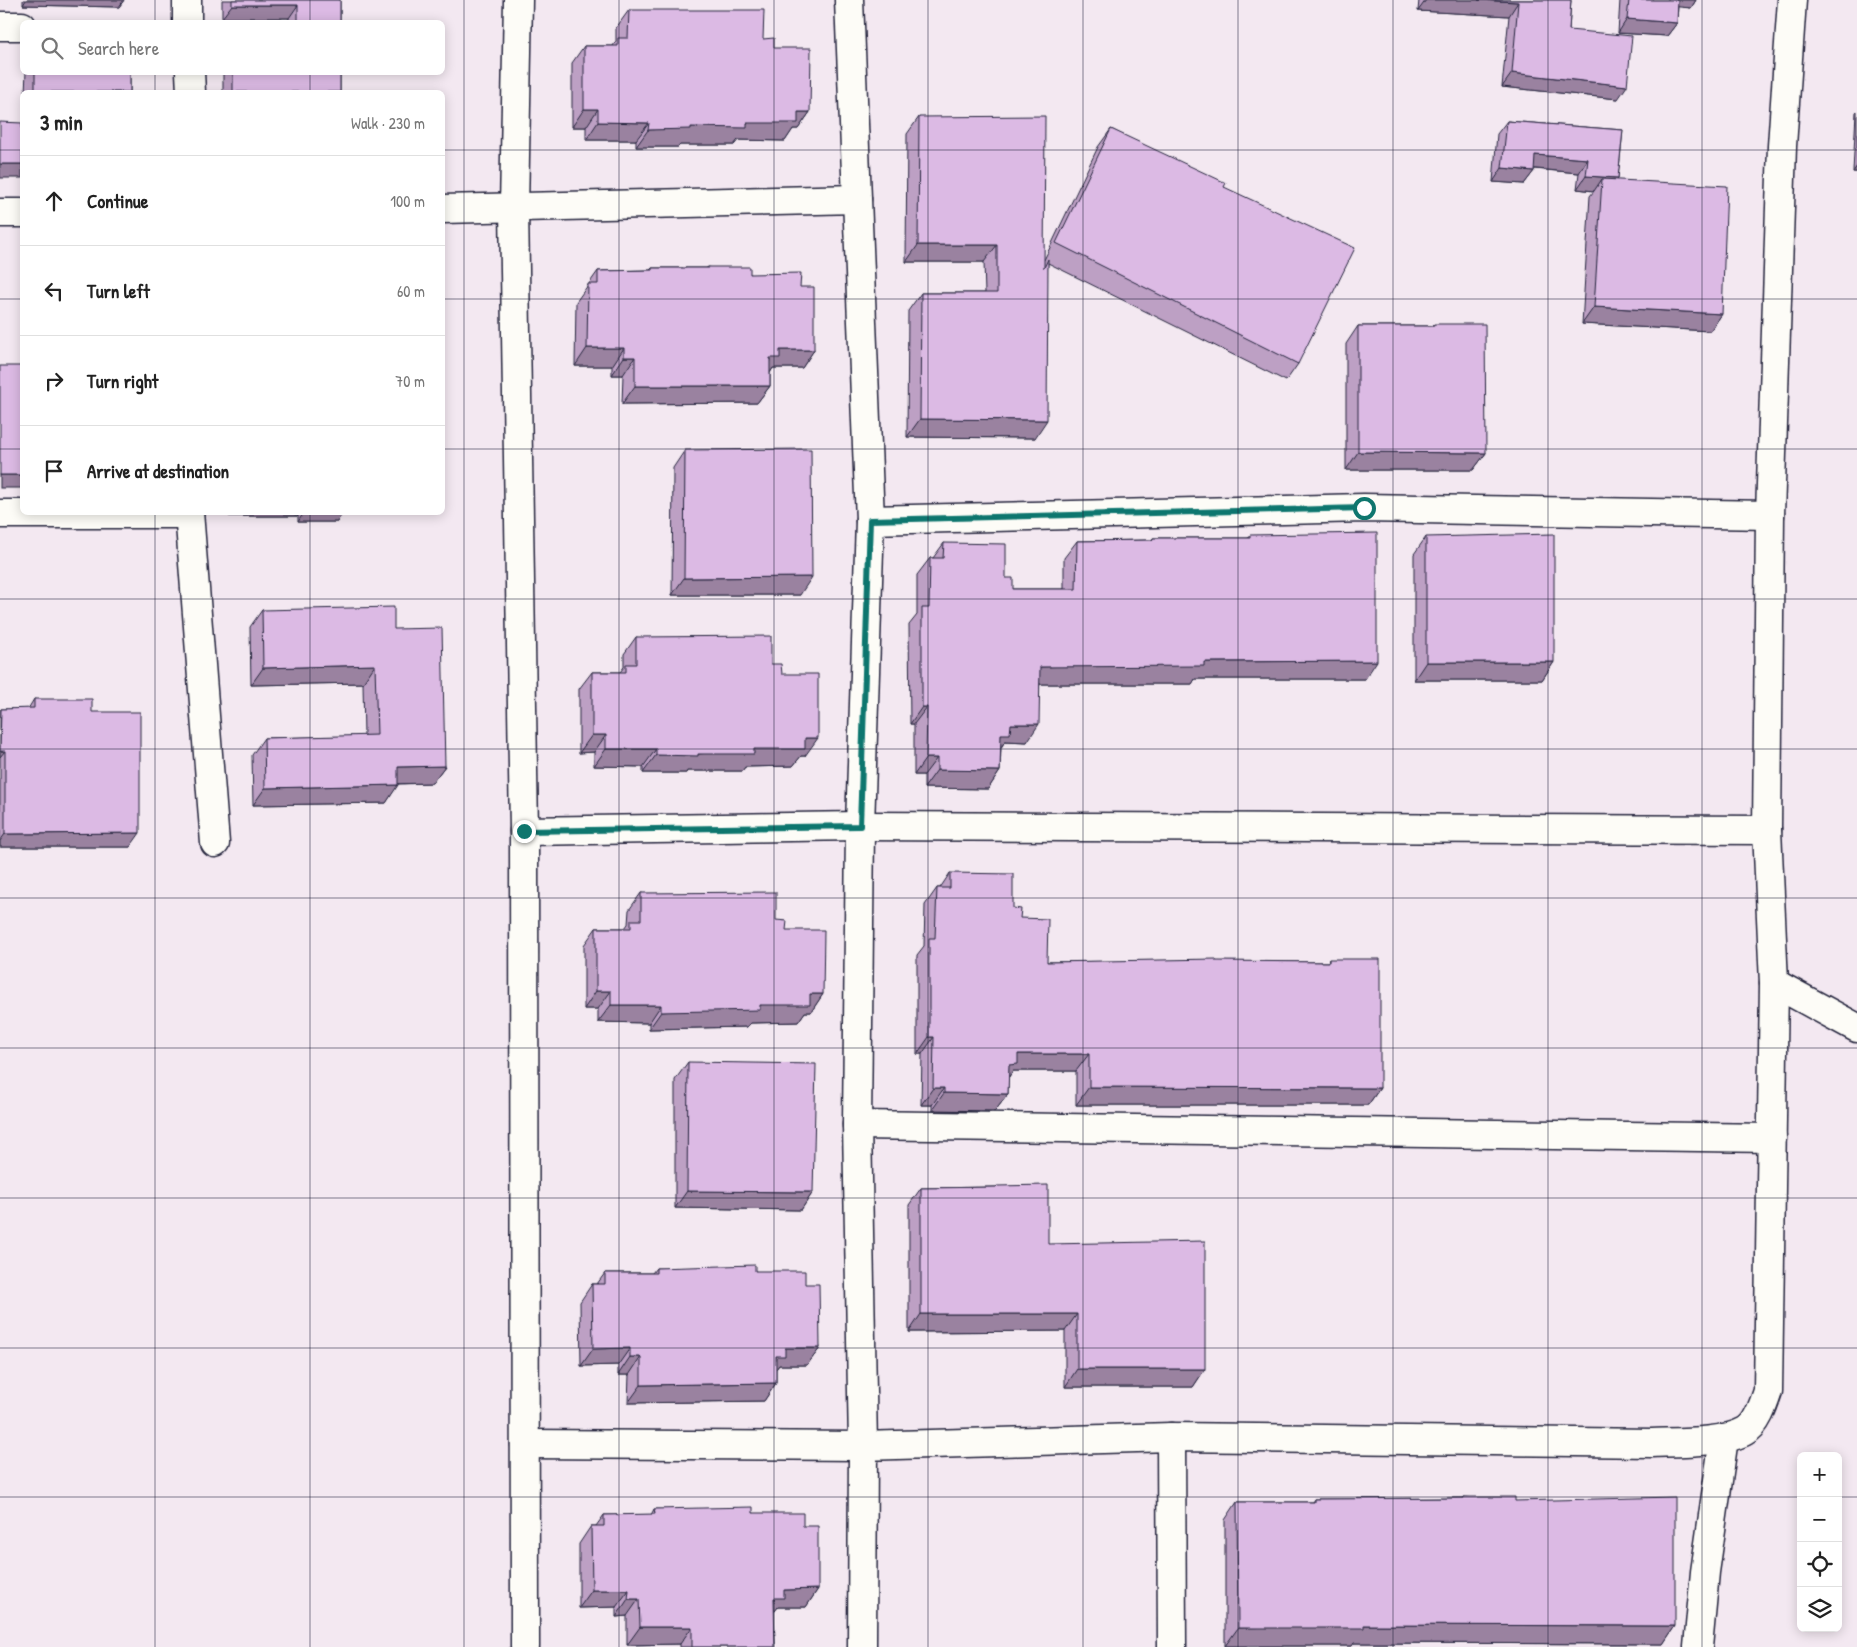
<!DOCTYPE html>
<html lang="en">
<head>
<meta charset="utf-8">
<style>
  body { margin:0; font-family:"Patrick Hand",sans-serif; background:#f2f2f2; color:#222 }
  .controls { position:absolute; right:15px; bottom:15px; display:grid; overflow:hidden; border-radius:8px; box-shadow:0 2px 12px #0003 }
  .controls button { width:45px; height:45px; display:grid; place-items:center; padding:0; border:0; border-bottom:1px solid #e0e0e0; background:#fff; color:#222; font:25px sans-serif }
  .stop { position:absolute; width:15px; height:15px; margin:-11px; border:4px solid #0f766e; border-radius:50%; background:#fff }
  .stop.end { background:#0f766e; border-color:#fff; box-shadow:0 1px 5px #0008 }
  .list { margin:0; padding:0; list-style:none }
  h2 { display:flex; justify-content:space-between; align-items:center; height:65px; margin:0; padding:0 20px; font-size:21px }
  h2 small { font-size:16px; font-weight:400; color:#767676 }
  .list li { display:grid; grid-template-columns:32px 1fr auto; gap:15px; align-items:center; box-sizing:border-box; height:90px; padding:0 20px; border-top:1px solid #e0e0e0 }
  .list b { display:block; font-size:19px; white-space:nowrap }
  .list em { font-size:16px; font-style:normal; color:#767676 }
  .icon { flex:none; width:28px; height:28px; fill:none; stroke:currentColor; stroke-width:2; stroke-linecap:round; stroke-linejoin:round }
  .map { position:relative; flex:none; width:1857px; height:1647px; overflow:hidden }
  .search { position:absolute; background:#fff; box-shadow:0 2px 12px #0003; left:20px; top:20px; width:425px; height:55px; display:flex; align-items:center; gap:12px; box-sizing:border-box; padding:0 18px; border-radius:8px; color:#767676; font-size:19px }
  .panel { position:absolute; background:#fff; box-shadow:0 2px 12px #0003; left:20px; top:90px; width:425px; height:425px; border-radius:8px }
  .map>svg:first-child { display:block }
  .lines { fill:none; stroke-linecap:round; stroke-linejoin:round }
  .minor-casing { stroke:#22223b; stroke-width:31 }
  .minor { stroke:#fdfcf7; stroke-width:28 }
  .wall { fill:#bda0c4; stroke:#22223b }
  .shaded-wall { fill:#9a82a0; stroke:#22223b }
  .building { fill:#dcbae4; stroke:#22223b }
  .route { stroke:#0f766e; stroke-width:6 }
  .grid { fill:none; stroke:#22223b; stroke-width:1; stroke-opacity:0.55 }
</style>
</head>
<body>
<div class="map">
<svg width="1857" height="1647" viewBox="0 0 1857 1647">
  <rect width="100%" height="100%" fill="#f3e8f1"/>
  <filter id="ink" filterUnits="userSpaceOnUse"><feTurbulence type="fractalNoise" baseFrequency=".02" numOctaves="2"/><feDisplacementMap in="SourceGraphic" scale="10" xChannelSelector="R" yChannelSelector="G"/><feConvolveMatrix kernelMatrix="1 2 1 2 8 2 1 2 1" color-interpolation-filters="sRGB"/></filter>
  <g filter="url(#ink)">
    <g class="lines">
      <!-- minor casing -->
      <g class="minor-casing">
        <g id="minor">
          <path d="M518,0l-4,208 10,623 1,816"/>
          <path d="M849,0l21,520 -10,306 -3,299 6,321 -1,201"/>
          <path d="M187,22v-22"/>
          <path d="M0,26h22"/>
          <path d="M190,72l1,20"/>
          <path d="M442,209l415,-10"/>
          <path d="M0,213h22"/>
          <path d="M189,512l26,331"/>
          <path d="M0,514h189"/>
          <path d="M870,520l494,-12 406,7"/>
          <path d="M524,831l336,-5 907,4"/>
          <path d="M1774,983l83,45"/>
          <path d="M857,1125l915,13"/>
          <path d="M1171,1437l1,210"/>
          <path d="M525,1444l338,2 308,-9 481,6c24,-1 73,0 93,-12 12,-6 19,-28 23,-40l6,-408 -7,-153 3,-315 12,-369 10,-146"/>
          <path d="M1698,1647l7,-75 19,-134"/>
        </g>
      </g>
      <!-- minor -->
      <use href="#minor" class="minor"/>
    </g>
    <!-- wall -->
    <g class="wall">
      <path d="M23,0h101l-5,7 -96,-2z"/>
      <path d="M222,0h118v22h-51v-4h-67z"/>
      <path d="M1419,0h152l-2,30 49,69 -116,-12 7,-71 -91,-5z"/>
      <path d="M1620,0h76l-5,8 -13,-2 -1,17 -10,13 -49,-3z"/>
      <path d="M629,10l134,29 11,9 36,64 -12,17h-5l-8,12 -47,-1 -4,5h-54l-2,2h-42v-7h-50v-13h-14v-64l12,-17h29l3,-5v-13z"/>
      <path d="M26,72h104v20h-105z"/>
      <rect x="223" y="72" width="117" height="20"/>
      <path d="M1857,111v61h-4l3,-60z"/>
      <path d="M919,117l125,143 54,-113 13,-18 113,58 74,177 -12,17 -238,-118 -13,175 -128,-1 1,-126 13,-18h64l-1,-31h-78l1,-128z"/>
      <path d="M1507,121l116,9 -5,48 -1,2 105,134 -12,17 -128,-7 8,-128 4,-5 -17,-2 2,-16 -45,-4v2l-10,13 -31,-2 4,-48z"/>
      <path d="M708,267l42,7 50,13 14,63 -12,18h-29l-3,5v13l-13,17 -135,1 1,-29h-11v-9h-37l1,-64 22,-31 52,-1 2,-2h54z"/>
      <path d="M1434,324l52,129 -13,17h-127v-126l12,-18h75z"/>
      <path d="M685,450l115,145h-128l1,-127z"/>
      <path d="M229,512h114l-6,10h-39v-6h-69z"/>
      <path d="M1250,535l115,144h-170l-3,5h-152l-13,58 -22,-1 -4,7 -1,23 -12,18 -64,-1v-13h-10v-51h-4l-1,-99 8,-10v-40l13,-17h3l11,-15 62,35 7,11h51v-31l13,-17 75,-1 1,-2h95z"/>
      <path d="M1426,537l128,125 -12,18h-128v-126z"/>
      <path d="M262,610l132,19 51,137 -13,17 -34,1 -12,19 -133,2 -1,-50 12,-17 100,-2 -1,-53 -112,2 -1,-58z"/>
      <path d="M636,637l135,27 11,10 23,82h-4l-8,10 -48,1 -3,4h-55l-1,2h-43v-6l-49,-1v-14l-15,1v-64l13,-17h28l4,-5v-13z"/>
      <path d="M34,699l58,13 38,135h-130v-137l1,-1h27z"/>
      <path d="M950,873l63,35 7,10 27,44h281l1,-3 51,129 -12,17h-292v-34h-63l-5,7v16l-13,17 -63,-1v-5h-11l1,-51h-5v-99l7,-9 1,-41 12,-17h3z"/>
      <path d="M641,893l135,27 10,10 37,64 -12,18h-6l-7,10 -47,1 -4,4 -98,2v-6l-51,-1v-13h-14v-64l12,-17h29l3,-4 1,-14z"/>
      <path d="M688,1062l125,130 -12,18 -126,-2v-128z"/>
      <path d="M997,1186l51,58 157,125 -12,18h-128v-56l-156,1v-127l12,-17 75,-1z"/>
      <path d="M656,1268l99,3 50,13 15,64 -13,17h-28l-3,4v14l-12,18 -136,2 1,-28h-11v-10l-37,1 -1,-64 12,-18h5l8,-11h47z"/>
      <path d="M1464,1497l51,4 160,125 -12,18 -309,-1 -2,3h-127v-126l12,-18h75l2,-3 149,-1z"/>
      <path d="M654,1509l99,4 50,13 15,63 -12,18h-28l-4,5 1,35h-95v-3l-53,1v-29l-11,1v-10l-37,1v-64l12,-18h5l8,-11h47z"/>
    </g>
    <!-- shaded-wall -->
    <g class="shaded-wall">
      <path d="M26,0h98l-5,7 -96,-2z"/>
      <path d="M1426,0h52l40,2 -9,14 -91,-5z"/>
      <path d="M1673,0h23l-5,8 -22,-2z"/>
      <path d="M232,5h66l-9,13h-67z"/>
      <path d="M1627,19l50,4 -10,13 -49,-3z"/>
      <path d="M1512,73l115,13 -9,13 -116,-12z"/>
      <path d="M584,109h14l-12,18h-14z"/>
      <path d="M798,112h12l-12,17h-5l-8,12 -47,-1 -4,5h-54l-2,2h-42l12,-17 43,-3 56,-4z"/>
      <path d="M598,122l51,1 -13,17h-50z"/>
      <path d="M1535,155l53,4 -9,14 -53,-5z"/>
      <rect x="0" y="164" width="22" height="14"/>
      <path d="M1857,166v6h-4z"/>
      <path d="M1502,168l32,3 -10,13 -31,-2z"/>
      <path d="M1586,176l32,2 -9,14 -7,-13 -8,12 -17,-2z"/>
      <path d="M918,245h79l-13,17h-78z"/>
      <path d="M1594,307l128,7 -12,17 -128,-7z"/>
      <path d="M587,348h37l-12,18h-37z"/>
      <path d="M780,350h34l-12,18h-29l-5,8 2,-18z"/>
      <path d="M624,357h11l-12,18h-11z"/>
      <path d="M635,386h135l-13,17 -135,1z"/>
      <path d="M920,419l127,1 -12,18 -128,-1z"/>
      <path d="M1358,452l128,1 -13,17h-127z"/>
      <rect x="0" y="475" width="22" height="13"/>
      <path d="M232,512h68l-2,4h-69z"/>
      <path d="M304,512h39l-6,10h-39z"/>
      <path d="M812,577l-12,18h-128l12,-17z"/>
      <path d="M1377,661l-12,18h-170l-3,5h-164l12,-17 164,-5z"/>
      <path d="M1426,662h128l-12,18h-128z"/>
      <path d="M375,665l-12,18 -112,2 12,-17z"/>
      <path d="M922,707h5l-13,17h-4z"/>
      <path d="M1011,724h28l-12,18 -22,-1 -7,11 3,-18z"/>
      <path d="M592,735h14l-12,17 -15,1z"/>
      <path d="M805,738h13l-13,18h-4l-8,10 -48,1 -3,4h-55l-1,2h-43l13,-18 42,-1 56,-5z"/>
      <path d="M606,749h50l-13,18 -49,-1z"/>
      <path d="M0,751h5l-5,6z"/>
      <path d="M926,758h11l-13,17h-10z"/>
      <path d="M445,766l-13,17 -46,1 12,-17z"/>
      <path d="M937,770l63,1 -12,18 -64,-1z"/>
      <path d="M398,785l-12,18 -133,2 12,-17z"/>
      <path d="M140,833l-10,14h-130v-6l5,-7z"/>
      <path d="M596,991h15l-13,18h-14z"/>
      <path d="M810,994h13l-12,18h-6l-7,10 -47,1 -4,4 -98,2 12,-17 99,-7z"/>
      <path d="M611,1005h50l-12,18 -51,-1z"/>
      <path d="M929,1037h5l-12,17h-5z"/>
      <path d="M1018,1054h71l-13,17h-63l-8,11 4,-17z"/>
      <path d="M1089,1087l291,1 -12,17h-292z"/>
      <path d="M933,1088h11l-12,17h-11z"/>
      <path d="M944,1093l64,1 -13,17 -63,-1z"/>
      <path d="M687,1191l126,1 -12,18 -126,-2z"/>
      <path d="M921,1314h156l-12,17 -156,1z"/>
      <path d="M630,1348l-12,17 -37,1 12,-17z"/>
      <path d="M785,1348h35l-13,17h-28l-6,8 3,-17z"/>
      <path d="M630,1357h11l-12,18h-11z"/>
      <path d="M1077,1369h128l-12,18h-128z"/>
      <path d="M776,1383l-12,18 -136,2 13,-18z"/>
      <path d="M818,1589l-12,18h-28l-6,8 2,-17 10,-8z"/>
      <path d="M592,1590h37l-13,17 -37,1z"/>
      <path d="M628,1599h11l-12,17 -11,1z"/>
      <path d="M1364,1625l311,1 -12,18 -309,-1 -2,3h-127l13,-18z"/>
      <path d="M640,1627h52l-12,17 -53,1z"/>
    </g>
    <!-- building -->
    <g class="building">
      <path d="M232,0h108v22h-42v-17h-66z"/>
      <path d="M1478,0h93l-2,30 63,6 -5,50 -115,-13 6,-71z"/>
      <path d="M1629,0h49l-1,23 -50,-4z"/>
      <path d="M629,10h135l-1,29 11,-1v10h37l-1,64h-12v11h-51v5l-56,-1v2l-43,1 1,-7 -51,-1v-13h-14v-63h34v-8h10z"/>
      <rect x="35" y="72" width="95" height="20"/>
      <rect x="233" y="72" width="107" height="20"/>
      <path d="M1045,116l-1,152 4,-9 -1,161 -127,-1 1,-126h76v-48h-79l1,-128z"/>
      <path d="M1507,121l116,9 -5,48 -32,-2 2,-17 -53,-4 -1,16 -32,-3z"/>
      <path d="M0,122l22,1v41h-22z"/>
      <path d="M1111,129l115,54 -2,4 131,61 -57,116 -242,-121z"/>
      <path d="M1602,179l125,7 -5,128 -128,-7z"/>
      <path d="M708,267h42v7l51,-1 -1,14h14v63h-34v8h-10v28h-135v-29h-11v-9h-37l1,-64h10v-13l54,-1v-2h56z"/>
      <path d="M1434,324h51l1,129 -128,-1v-126h76z"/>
      <rect x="0" y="366" width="22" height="109"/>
      <path d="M811,449l1,128 -128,1 1,-128z"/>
      <path d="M1377,533v128l-173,1v4l-164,1 -1,57h-28l-1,10h-9l-1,37 -63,-1v-12h-11l1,-51h-5v-99h7l1,-50h13l1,-15 62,1v34h7v11h63l1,-48 76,-1v-2h97v-3z"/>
      <path d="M1554,534v128h-128v-125z"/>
      <path d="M394,607v22l48,-1 3,138 -47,1v18l-133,3 -1,-50 113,-3 -2,-70 -112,3 -1,-58z"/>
      <path d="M771,636v28h10l1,10h36v64h-13v11h-51v5h-56v2l-42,-1v-6h-50v-14h-14v-63h34v-8h10v-27z"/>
      <path d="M34,699h58v13h48v121l-135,1v-83h-5l1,-42 33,-1z"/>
      <path d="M950,873l63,1v34l8,1 -1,9 28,1 -1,43 169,-3v2l113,1v-3h51v129l-291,-1v-33h-71v10l-9,1 -1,29 -64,-1v-5h-11l1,-51h-5v-99h6l2,-50h13z"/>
      <path d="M776,892v28l11,1 -1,9h38l-1,64h-13v11h-50v5l-99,2v-7h-50v-14h-15v-63h35v-8h10v-27z"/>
      <path d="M688,1062l128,2 -3,128 -126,-1z"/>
      <path d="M1048,1185v59l157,-3v128h-128v-55h-156v-126l76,-1v-1z"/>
      <path d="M755,1265v6h50v13h14l1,64h-35v8h-9v27l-135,2v-28h-11v-9l-37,1 -1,-65h13v-11h51v-5z"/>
      <path d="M1464,1497h51v4l160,-4v129l-311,-1v3h-126l-1,-126h77v-3l150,-1z"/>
      <path d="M753,1507v6h50v13h15v63l-34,1v8h-10l1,49h-83v-20h-52l-1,-28h-11l1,-9h-37l-1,-64h13v-11l51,-1 -1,-5z"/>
    </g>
  </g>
  <g class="lines" filter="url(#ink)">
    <!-- route -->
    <path class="route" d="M524,831l336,-5 10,-306 494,-12"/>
  </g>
  <!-- grid -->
  <path class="grid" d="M155,0v22M310,0v22M464,0v1647M619,0v1647M774,0v1647M928,0v1647M1083,0v1647M1238,0v1647M1393,0v1647M1548,0v1647M1702,0v1647M155,72v20M310,72v20M0,150h22M442,150h1415M0,299h22M442,299h1415M0,449h22M442,449h1415M155,512v1135M310,512v1135M0,599h1857M0,749h1857M0,898h1857M0,1048h1857M0,1198h1857M0,1348h1857M0,1497h1801M1838,1497h19"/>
</svg>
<div class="controls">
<button>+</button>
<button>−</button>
<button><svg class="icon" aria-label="locate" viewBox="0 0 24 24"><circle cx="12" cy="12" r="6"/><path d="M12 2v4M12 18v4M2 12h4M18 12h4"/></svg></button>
<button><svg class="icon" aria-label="layers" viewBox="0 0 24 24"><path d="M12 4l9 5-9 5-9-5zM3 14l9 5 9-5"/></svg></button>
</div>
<div class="stop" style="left:1364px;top:508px"></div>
<div class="stop end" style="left:524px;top:831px"></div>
<div class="search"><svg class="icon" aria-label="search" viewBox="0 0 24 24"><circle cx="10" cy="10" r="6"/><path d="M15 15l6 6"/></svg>Search here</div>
<section class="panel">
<h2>3 min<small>Walk · 230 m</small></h2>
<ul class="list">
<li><svg class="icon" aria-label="ahead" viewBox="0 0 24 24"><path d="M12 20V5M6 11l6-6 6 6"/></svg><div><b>Continue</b></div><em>100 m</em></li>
<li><svg class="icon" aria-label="left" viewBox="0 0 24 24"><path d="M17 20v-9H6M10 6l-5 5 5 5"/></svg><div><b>Turn left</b></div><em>60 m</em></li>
<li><svg class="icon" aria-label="right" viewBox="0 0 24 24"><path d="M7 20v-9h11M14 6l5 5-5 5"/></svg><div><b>Turn right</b></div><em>70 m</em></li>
<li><svg class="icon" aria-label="arrive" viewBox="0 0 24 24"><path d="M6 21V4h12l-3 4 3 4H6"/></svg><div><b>Arrive at destination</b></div></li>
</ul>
</section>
</div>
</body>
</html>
